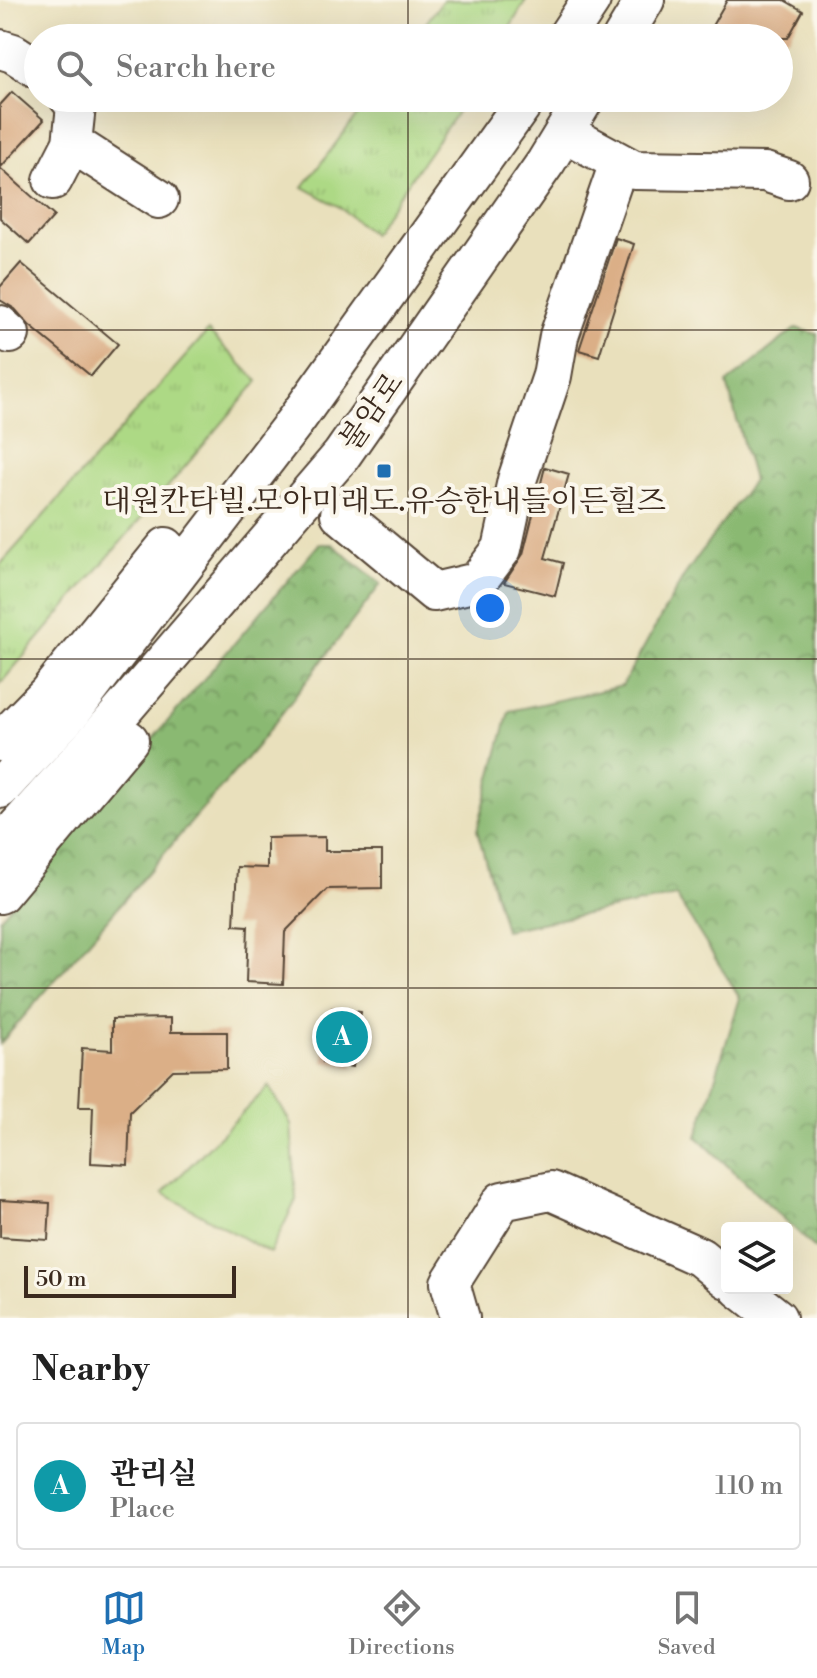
<!DOCTYPE html>
<html lang="en">
<head>
<meta charset="utf-8">
<style>
  body { margin:0; font-family:"Libre Bodoni","Noto Serif KR",serif; background:#f2f2f2; color:#222 }
  .controls { position:absolute; right:24px; bottom:24px; display:grid; overflow:hidden; border-radius:8px; box-shadow:0 8px 32px #0002 }
  .controls button { width:72px; height:72px; display:grid; place-items:center; padding:0; border:0; border-bottom:2px solid #e0e0e0; background:#fff; color:#222; font:40px sans-serif }
  .scale { position:absolute; left:24px; bottom:20px; width:212px; box-sizing:border-box; padding-left:8px; border:4px solid #3b2a1e; border-top:0; font-size:22px; line-height:28px; white-space:nowrap; color:#3b2a1e; -webkit-text-stroke:6px #fbf7ec; paint-order:stroke }
  .you { position:absolute; left:490px; top:608px; width:28px; height:28px; margin:-20px; border:6px solid #fff; border-radius:50%; background:#1a73e8; box-shadow:0 0 0 12px #1a73e833 }
  .badge { display:grid; place-items:center; width:52px; height:52px; border-radius:50%; background:#1f6fb2; color:#fff; font-size:26px; font-weight:700 }
  .pin { position:absolute; translate:-50% -50%; border:4px solid #fff; box-shadow:0 2px 8px #0006 }
  .list { margin:0; padding:0; list-style:none }
  h2 { display:flex; justify-content:space-between; align-items:center; height:104px; margin:0; padding:0 32px; font-size:34px }
  h2 small { font-size:26px; font-weight:400; color:#767676 }
  .list li { display:grid; grid-template-columns:52px 1fr auto; gap:24px; align-items:center; box-sizing:border-box; height:128px; margin:0 16px 16px; padding:0 16px; border:2px solid #e0e0e0; border-radius:8px }
  .list b { display:block; font-size:30px; white-space:nowrap }
  .list p { margin:0; font-size:26px; white-space:nowrap; color:#767676 }
  .list em { font-size:26px; font-style:normal; color:#767676 }
  .icon { flex:none; width:44px; height:44px; fill:none; stroke:currentColor; stroke-width:2; stroke-linecap:round; stroke-linejoin:round }
  .map { position:relative; flex:none; width:817px; height:1318px; overflow:hidden }
  .search { position:absolute; background:#fff; box-shadow:0 8px 32px #0002; left:24px; right:24px; top:24px; height:88px; display:flex; align-items:center; gap:20px; box-sizing:border-box; padding:0 28px; border-radius:44px; color:#767676; font-size:30px }
  .sheet { height:248px; background:#fff }
  nav { display:flex; justify-content:space-around; align-items:center; box-sizing:border-box; height:112px; border-top:2px solid #e0e0e0; background:#fff; font-size:22px; color:#767676 }
  nav a { display:grid; justify-items:center; gap:4px }
  nav .on { color:#1f6fb2 }
  .map>svg:first-child { display:block }
  .grass { fill:url(#grass-tufts); stroke:#748252; stroke-width:2 }
  .forest { fill:url(#forest-crowns); stroke:#627248; stroke-width:2 }
  .green { fill:#add985; stroke:#748252; stroke-width:2 }
  .building { fill:#dbaf87 }
  .lines { fill:none; stroke-linecap:round; stroke-linejoin:round }
  .minor-casing { stroke:#554536; stroke-width:42 }
  .minor { stroke:#fff; stroke-width:38 }
  .grid { fill:none; stroke:#3b2a1e; stroke-width:2; stroke-opacity:0.55 }
  .poi-dot { fill:#1f6fb2; stroke:#fbf7ec; stroke-width:3 }
  .labels { text-anchor:middle; dominant-baseline:central; stroke-width:8; stroke-linejoin:round; paint-order:stroke }
  .street-label { font-size:30px; fill:#3b2a1e; stroke:#fbf7ec }
  .poi-label { font-size:30px; fill:#3b2a1e; stroke:#fbf7ec }
</style>
</head>
<body>
<div class="map">
<svg width="817" height="1318" viewBox="0 0 817 1318">
  <defs>
    <pattern id="grass-tufts" width="24" height="20" patternUnits="userSpaceOnUse" patternTransform="scale(2)"><rect width="24" height="20" fill="#add985"/><path d="M3 7l-1-3M5 7V3M7 7l1-3M15 17l-1-3M17 17v-4M19 17l1-3" fill="none" stroke="#96ba72"/></pattern>
    <pattern id="forest-crowns" width="20" height="18" patternUnits="userSpaceOnUse" patternTransform="scale(2)"><rect width="20" height="18" fill="#8ab972"/><path d="M2 6a3 3 0 1 1 6 0M12 15a3 3 0 1 1 6 0" fill="none" stroke="#72975d"/></pattern>
  </defs>
  <rect width="100%" height="100%" fill="#fbf7ec"/>
  <filter id="ink" filterUnits="userSpaceOnUse"><feTurbulence type="fractalNoise" baseFrequency=".0125" numOctaves="2"/><feDisplacementMap in="SourceGraphic" scale="16" xChannelSelector="R" yChannelSelector="G"/><feConvolveMatrix kernelMatrix="1 2 1 2 8 2 1 2 1" color-interpolation-filters="sRGB"/></filter>
  <filter id="wash" filterUnits="userSpaceOnUse"><feTurbulence type="fractalNoise" baseFrequency=".006" numOctaves="4" result="noise"/><feDisplacementMap in="SourceGraphic" scale="32" xChannelSelector="R" yChannelSelector="G"/><feGaussianBlur stdDeviation="1.8" result="paint"/><feColorMatrix in="noise" values="0 0 0 0 0 0 0 0 0 0 0 0 0 0 0 0 0 1.4 0 .05"/><feComposite in="paint" operator="in"/></filter>
  <g filter="url(#wash)">
    <rect width="100%" height="100%" fill="#e9e0bc"/>
    <!-- grass -->
    <g class="grass">
      <path d="M443,0h83l-22,38h-89z"/>
      <path d="M370,98h97l-95,136 -34,-28 -35,-19z"/>
      <path d="M208,331l50,50 -258,303v-119z"/>
    </g>
    <!-- forest -->
    <g class="forest">
      <path d="M796,328l21,6v916l-120,-113 43,-139 -64,-102 -171,34 -28,-100 32,-119 113,-25 62,-110 69,-96 -26,-97z"/>
      <path d="M319,544h13l49,40 -125,163 -256,297v-126z"/>
    </g>
    <!-- green -->
    <path class="green" d="M269,1086l22,38 5,76 -26,53 -107,-60z"/>
    <g id="blocks">
      <!-- building -->
      <g class="building">
        <path d="M727,0h57l19,11 -15,27h-83z"/>
        <path d="M12,92l32,28 -44,48 54,48 -25,28 -29,-26v-113z"/>
        <path d="M616,238l18,6 -35,112 -20,-6z"/>
        <path d="M21,263l97,81 -27,32 -62,-51 -14,-16 -15,-9v-13z"/>
        <path d="M545,467l24,7 -24,84 18,5 -8,33 -51,-13 19,-29z"/>
        <path d="M325,837v14h57v37l-55,1 -42,43 -2,52 -37,-2 2,-56 -14,-1 3,-58 30,1v-30z"/>
        <path d="M332,1008l29,4 -8,55 -30,-5z"/>
        <path d="M171,1018v14h56v37l-54,1 -43,42 -2,53 -37,-2 2,-56h-14l3,-59 30,2v-31z"/>
        <path d="M0,1200l50,3 -2,37 -48,-3z"/>
      </g>
    </g>
  </g>
  <g filter="url(#ink)">
    <use href="#blocks" fill-opacity="0" stroke="#554536" stroke-width="2"/>
    <g class="lines">
      <!-- minor casing -->
      <g class="minor-casing">
        <g id="minor">
          <path d="M566,38l25,-38"/>
          <path d="M622,38l23,-38"/>
          <path d="M0,49l13,4 25,16"/>
          <path d="M569,135l65,35 131,2 24,8"/>
          <path d="M72,143l87,56"/>
          <path d="M53,180l19,-37 4,-37 -7,-8"/>
          <path d="M0,325l10,9"/>
          <path d="M340,514l94,78 43,-10 25,-33 15,-69 35,-104 7,-40 60,-173"/>
          <path d="M0,742l48,-49 118,-146"/>
          <path d="M0,789l74,-80 222,-289 231,-322"/>
          <path d="M0,846l103,-113 238,-277 205,-294 39,-64"/>
          <path d="M0,894l129,-154"/>
          <path d="M739,1288l38,30"/>
          <path d="M460,1318l-10,-35 52,-82 49,-10 149,66 27,22"/>
        </g>
      </g>
      <!-- minor -->
      <use href="#minor" class="minor"/>
    </g>
  </g>
  <!-- grid -->
  <path class="grid" d="M408,0v38M408,98v1220M0,330h817M0,659h817M0,988h817"/>
  <!-- markers -->
  <rect class="poi-dot" x="376" y="463" width="16" height="16" rx="4"/>
  <g class="labels">
    <!-- street labels -->
    <g class="street-label">
      <text transform="translate(372 412) rotate(-55)">불암로</text>
    </g>
    <!-- poi labels -->
    <g class="poi-label">
      <text x="384" y="502">대원칸타빌.모아미래도.유승한내들이든힐즈</text>
    </g>
  </g>
</svg>
<div class="controls">
<button><svg class="icon" aria-label="layers" viewBox="0 0 24 24"><path d="M12 4l9 5-9 5-9-5zM3 14l9 5 9-5"/></svg></button>
</div>
<div class="scale">50 m</div>
<div class="you"></div>
<div class="pin badge" style="left:342px;top:1037px;background:#0f9aa8">A</div>
<div class="search"><svg class="icon" aria-label="search" viewBox="0 0 24 24"><circle cx="10" cy="10" r="6"/><path d="M15 15l6 6"/></svg>Search here</div>
</div>
<section class="sheet">
<h2>Nearby<small></small></h2>
<ul class="list">
<li><span class="badge" style="background:#0f9aa8">A</span><div><b>관리실</b><p>Place</p></div><em>110 m</em></li>
</ul>
</section>
<nav>
<a class="on"><svg class="icon" aria-label="map" viewBox="0 0 24 24"><path d="M3 6l6-2 6 2 6-2v14l-6 2-6-2-6 2zM9 4v14M15 6v14"/></svg>Map</a>
<a><svg class="icon" aria-label="directions" viewBox="0 0 24 24"><path d="M12 3l9 9-9 9-9-9zM9 14v-3h6M13 9l2 2-2 2"/></svg>Directions</a>
<a><svg class="icon" aria-label="saved" viewBox="0 0 24 24"><path d="M7 4h10v16l-5-4-5 4z"/></svg>Saved</a>
</nav>
</body>
</html>
